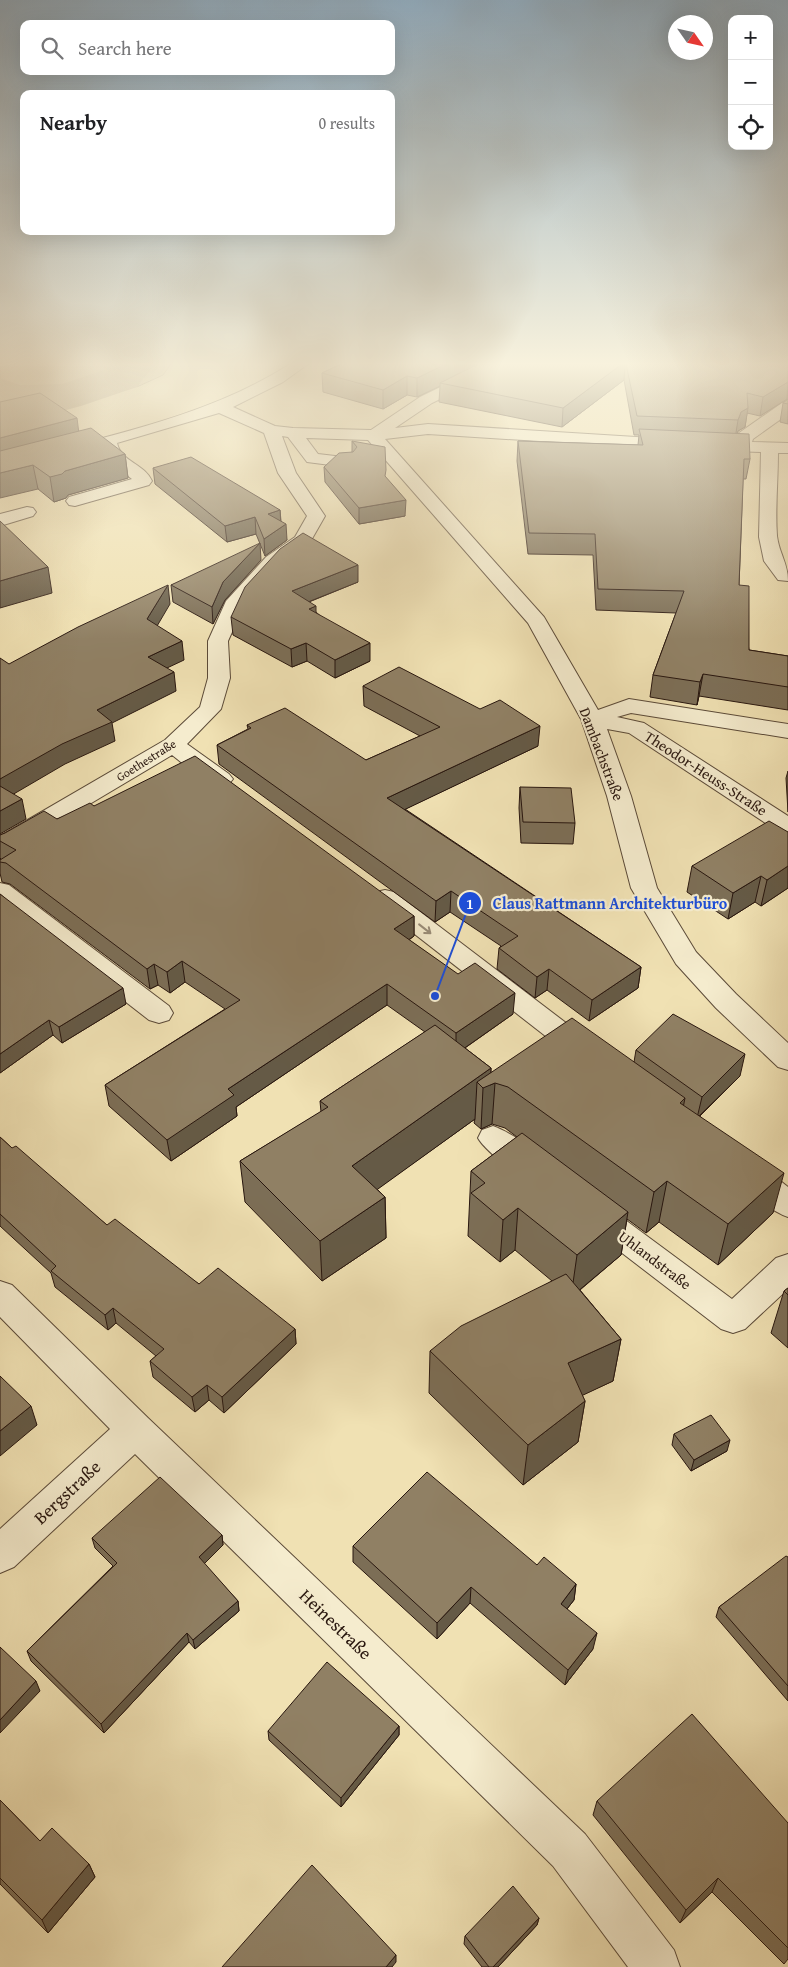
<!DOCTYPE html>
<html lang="en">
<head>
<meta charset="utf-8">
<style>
  body { margin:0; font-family:"Gentium Book Plus",serif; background:#f6f6f6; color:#202124 }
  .controls { position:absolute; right:15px; top:15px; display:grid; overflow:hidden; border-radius:10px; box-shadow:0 5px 20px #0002 }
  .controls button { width:45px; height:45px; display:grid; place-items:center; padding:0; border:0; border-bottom:1px solid #e0e0e0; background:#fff; color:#202124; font:25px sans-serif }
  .compass { position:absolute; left:668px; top:15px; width:45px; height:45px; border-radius:50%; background:#fff; box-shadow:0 5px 20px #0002; rotate:124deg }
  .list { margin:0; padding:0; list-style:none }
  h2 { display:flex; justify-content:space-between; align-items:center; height:65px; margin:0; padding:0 20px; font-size:21px }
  h2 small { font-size:16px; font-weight:400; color:#757577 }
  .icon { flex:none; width:28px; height:28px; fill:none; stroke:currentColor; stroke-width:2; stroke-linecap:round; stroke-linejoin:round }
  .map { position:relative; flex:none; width:788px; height:1967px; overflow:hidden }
  .search { position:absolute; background:#fff; box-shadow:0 5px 20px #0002; left:20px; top:20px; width:375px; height:55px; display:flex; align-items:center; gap:12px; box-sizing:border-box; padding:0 18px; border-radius:10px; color:#757577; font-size:19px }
  .panel { position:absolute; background:#fff; box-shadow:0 5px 20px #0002; left:20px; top:90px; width:375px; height:145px; border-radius:10px }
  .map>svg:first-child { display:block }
  .green { fill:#cebf97; stroke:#7c6b53 }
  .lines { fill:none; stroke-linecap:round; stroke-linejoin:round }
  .river { fill:#ac9c7b; fill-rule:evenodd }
  .minor-casing { stroke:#5b4a38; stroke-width:2 }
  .minor { fill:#f5ecce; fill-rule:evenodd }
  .wall { fill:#7c6e56; stroke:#29170f }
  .shaded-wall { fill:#655a46; stroke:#29170f }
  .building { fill:#908064; stroke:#29170f }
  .oneway { stroke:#998c78 }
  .labels { text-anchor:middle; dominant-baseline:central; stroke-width:4.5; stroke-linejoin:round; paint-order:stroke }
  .far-street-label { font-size:12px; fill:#29170f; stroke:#f5ecce }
  .street-label { font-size:15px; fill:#29170f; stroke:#f5ecce }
  .near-street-label { font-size:18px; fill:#29170f; stroke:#f5ecce }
  .leader { fill:none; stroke:#1d4ed8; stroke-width:2 }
  .callout-dot { fill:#1d4ed8; stroke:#f5ecce; stroke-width:2 }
  .mark-label { font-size:15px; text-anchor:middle; font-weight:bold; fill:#fff }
  .callout-label { font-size:16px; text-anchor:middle; font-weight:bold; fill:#1d4ed8; stroke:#f5ecce; stroke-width:4.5; stroke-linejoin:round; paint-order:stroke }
</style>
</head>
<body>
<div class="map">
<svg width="788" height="1967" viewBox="0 0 788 1967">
  <rect width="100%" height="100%" fill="#f0e1b3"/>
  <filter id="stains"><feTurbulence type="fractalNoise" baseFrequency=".004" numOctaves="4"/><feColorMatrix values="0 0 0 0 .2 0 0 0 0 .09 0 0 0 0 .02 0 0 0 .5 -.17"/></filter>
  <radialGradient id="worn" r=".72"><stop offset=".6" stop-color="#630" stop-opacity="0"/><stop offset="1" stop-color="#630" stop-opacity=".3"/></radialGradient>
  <!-- green -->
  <path class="green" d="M0,364h171l-8,11 -24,11 -139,32z"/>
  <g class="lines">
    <!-- river -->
    <path class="river" d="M113,364h42l-18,23 -56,19 -15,4 -55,1 -11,-3v-30l20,7 42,-1 45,-15z"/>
    <!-- minor casing -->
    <g class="minor-casing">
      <g id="minor">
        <path d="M290,364h18l-25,18 -50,25 42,19 18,2 78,2 49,-33 68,-33h20l-3,3 -73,36 -37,25 33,-4 240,15 68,2 3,-8 43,-30 6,-2v13l-35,25 -1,3 36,1v10h-10c0,27 -3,56 -1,83 2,17 11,27 11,45l-10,-1 -14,-19 -5,-24 2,-85 -93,-3 -240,-15 -43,5 159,178 54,93 31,-11 159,25v14l-157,-25 -14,4 27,6 144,93v18l-9,-2 -150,-99 -22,-4 24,67 26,92 39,64 40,42 52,49v27l-10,-3 -62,-59 -40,-44 -45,-76 -24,-92 -26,-77 -53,-96 -160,-183 -62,-2 12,16 34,4 3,4 -3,4 -6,1 -39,-5 -19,-25 -6,-1 14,37 29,43 -16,28 -29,21 -35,38 -17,38 2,37 -9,31 -34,35 42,30 4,5 -4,5c-20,5 -41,-17 -57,-29l-163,97 -9,3v-19l165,-96 35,-33 8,-29v-37l18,-40 40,-44 29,-20 12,-21 -29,-43 -14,-40 -45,-20 -102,30c4,19 28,21 35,38l-3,4 -74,21 -6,-1 -3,-4 3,-4 63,-18 -27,-21 -4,-10 -101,27v-10c98,-28 203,-45 290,-101z"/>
        <path d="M27,507l6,1 3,4 -3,4 -33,10v-12z"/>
        <path d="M0,883l9,2 160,121 4,7 -4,7 -10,3 -10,-3 -149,-116z"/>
        <path d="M385,890l9,2 201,153 4,7 -4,7 -10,3 -10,-3 -199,-155 -4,-6 4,-6z"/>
        <path d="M493,1126c17,6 47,26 56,42l-5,8c-3,2 -8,4 -12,4 -13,-1 -48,-31 -54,-42l4,-8z"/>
        <path d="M748,1161l11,3 29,23v30c-17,-6 -47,-28 -56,-44l5,-9z"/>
        <path d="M594,1201l11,4 127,94 44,-41 12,-4v35l-43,40 -12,4 -12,-4 -138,-106 -5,-9 5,-9z"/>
        <path d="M0,1281l12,4 136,133 437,416 89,116 6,17h-52l-75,-101 -418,-412 -121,113 -14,6v-44l110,-100 -110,-112z"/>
      </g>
    </g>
    <!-- minor -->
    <use href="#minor" class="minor"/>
  </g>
  <!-- wall -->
  <g class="wall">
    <path d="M341,364h447v60l-8,-2 3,-19 4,-4 -27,17 -13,-3 -2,14 -7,4 -1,2 13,26 -4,20h-3l-4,106 10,65 39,6v54l-89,-14 -2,9 -47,-8 3,-22 23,-62 -80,-3 -3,-55 -65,-1 -11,-93 1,-20 120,4 1,-10h-5l-10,-55 -62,47 -123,-25 1,-16 -23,11 -10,-2 -24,14 -60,-17 -1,-19z"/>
    <path d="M0,402l79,29 46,23 3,24 -60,17 -2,3 -12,4 -16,-13z"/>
    <path d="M352,441l34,37 19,38 -46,8 -34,-42 -1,-15 28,-15z"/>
    <path d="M153,468l127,42 1,11 6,19 -22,16 -9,-22 -29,8 -72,-58z"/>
    <path d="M261,560l-36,40 -12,24 -40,-22 -2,-17z"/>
    <path d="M358,582l-49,20 7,10 54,49 -35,17 -28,-17 -15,6 -59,-32 -2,-18z"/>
    <path d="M363,686l175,60 -133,63 236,158 -3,21 -49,33 -42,-31 -12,8 -38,-29 2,-21 2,-2 -51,-34 -15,10 -216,-158 -2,-19 31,-16 -1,-4 119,35 54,-24 -56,-30z"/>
    <path d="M788,771v41l-2,-34z"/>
    <path d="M520,787l55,36 -2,21 -52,-1 -2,-35z"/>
    <path d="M94,806l320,110v20l-5,4 104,74 -48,34 26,20v5l143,-11 2,-12 104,26 -40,40 73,97 -55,52 -59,-43 -13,11 -19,-14 -6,36 -41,35 41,49 -8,42 -31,14 3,6 -7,41 -55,43 -94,-92 1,-42 122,-70 -37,-31 -15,12 -32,-26 3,-65 46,-34 -12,-9 -13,-4 -11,5 -7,-6 1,-4 -98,70 8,8 1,41 -64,43 -77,-79 -5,-41 81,-49 -1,-11 105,-69 -38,-27 -151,102 1,9 -66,45 -62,-55 -4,-21 120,-76 -40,-27 -15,11 -12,-8 -8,4 -140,-105 -8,-2 -2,-9v-13l1,-1 -1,-1v-23l57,-16z"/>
    <path d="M788,832v56l-27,18 -6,-4 -27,17 -41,-27 5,-26z"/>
    <path d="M0,894l126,110 -64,39 -9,-8 -53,38z"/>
    <path d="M0,1137l12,11 95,77 92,59 96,45 1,15 -72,69 -15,-13 -14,12 -42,-35 -3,-16 6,-5 -40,-33 -8,7 -53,-43 -4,-14 -51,-47z"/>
    <path d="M788,1288v60l-17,-15 13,-42z"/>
    <path d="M674,1434l53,17 -36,20 -19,-26z"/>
    <path d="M222,1535l1,10 -19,19 34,37 1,10 -44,38 -6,-7 -85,91 -73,-72 -4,-10 86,-85 -18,-18 -3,-10z"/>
    <path d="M353,1546l184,19 39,19 -2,16 -7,9 26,40 -28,36 -95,-82 -33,36 -84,-77z"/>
    <path d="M788,1557v144l-72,-84 3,-10z"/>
    <path d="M399,1726v9l-58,72 -72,-67 -1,-9z"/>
    <path d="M0,1800l40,41 49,23 6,13 -47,56 -48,-49z"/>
    <path d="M597,1801l191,22v136l-4,5 -72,-72 -32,31 -87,-108z"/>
    <path d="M539,1918l-2,7 -39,42h-16l-18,-23 1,-8z"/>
  </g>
  <!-- shaded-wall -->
  <g class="shaded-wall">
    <path d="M446,364h38l-44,19v3l-23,11v-19z"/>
    <path d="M622,364h3l-1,16 -62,47 1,-19z"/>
    <path d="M407,376v19l-24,14v-19z"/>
    <path d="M788,382l-1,17 -27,17 3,-19z"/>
    <path d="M748,408l-3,19 -7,4 -3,8 3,-19 3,-8z"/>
    <path d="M77,418l3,24 -80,21v-25z"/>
    <path d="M125,454l3,24 -60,17 -2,3 -12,4 -4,-25 15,-6z"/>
    <path d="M33,465l5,24 -38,9v-25z"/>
    <path d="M406,500l-1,16 -46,8v-16z"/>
    <path d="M280,510l1,17 -13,-13z"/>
    <path d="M255,517l1,17 -29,8 -2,-16z"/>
    <path d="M286,524l1,16 -22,16 -1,-17z"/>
    <path d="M260,543l1,17 -36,40 -12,24 -1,-17 11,-25z"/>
    <path d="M358,565v17l-65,26 -1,-17z"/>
    <path d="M48,567l4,26 -52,15v-27z"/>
    <path d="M168,585l2,19 -20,34 -3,-19z"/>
    <path d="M316,606v17l-7,-14z"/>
    <path d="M182,641l2,19 -34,16 -2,-19z"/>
    <path d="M306,643l1,18 -15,6 -1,-18z"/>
    <path d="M370,643v18l-35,17v-18z"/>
    <path d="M174,672l2,19 -64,32 3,18 -50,23 -65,38v-23l97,-69z"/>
    <path d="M703,674l-4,22 -2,9 3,-23z"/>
    <path d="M540,726l-2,20 -151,72v-20z"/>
    <path d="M22,799l4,20 -26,15v-23z"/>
    <path d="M788,866v22l-27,18 6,-26z"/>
    <path d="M761,876l-6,26 -27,17 5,-26z"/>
    <path d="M451,891l-1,21 -15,10 1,-21z"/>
    <path d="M414,916v20l-20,14v-21z"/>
    <path d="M182,961l3,21 -15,11 -3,-21z"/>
    <path d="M154,964l4,21 -8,4 -3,-20z"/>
    <path d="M641,967l-3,21 -49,33 3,-21z"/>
    <path d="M549,969l-2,21 -12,8 2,-21z"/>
    <path d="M387,984v21l-151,102 1,9 -66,45 -4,-21 61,-51z"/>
    <path d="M123,988l3,16 -64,39 -3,-16z"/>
    <path d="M515,993l-2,21 -57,40v-21z"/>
    <path d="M49,1020l4,15 -53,38v-19z"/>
    <path d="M745,1054l-5,22 -43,42 5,-21z"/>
    <path d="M491,1068l-1,17 5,-2 -3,41 -11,5 2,-41 -6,-6 -2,37 -122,88 -1,-41z"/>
    <path d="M685,1098l-8,41 3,-36z"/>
    <path d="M784,1173l-11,40 -55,52 10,-41z"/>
    <path d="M667,1181l-8,41 -13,11 8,-41z"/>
    <path d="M385,1197l1,41 -64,43 -2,-40z"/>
    <path d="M518,1208l-3,42 -15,12 3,-42z"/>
    <path d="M628,1212l-7,43 -50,42 6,-42z"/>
    <path d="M113,1308l3,15 -8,7 -3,-15z"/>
    <path d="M295,1329l1,15 -72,69 -2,-16z"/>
    <path d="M621,1339l-8,42 -51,24 6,-42z"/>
    <path d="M207,1385l2,15 -14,12 -3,-15z"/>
    <path d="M585,1401l-7,41 -55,43 5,-40z"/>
    <path d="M31,1406l6,19 -37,31v-25z"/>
    <path d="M730,1440l-3,11 -36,20 3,-11z"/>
    <path d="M222,1535l1,10 -22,22 -2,-10z"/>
    <path d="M576,1584l-2,16 -16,20 3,-16z"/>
    <path d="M471,1587l-1,16 -33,36v-16z"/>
    <path d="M238,1601l1,10 -44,38 -2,-9z"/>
    <path d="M187,1633l2,9 -85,91 -3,-9z"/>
    <path d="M597,1633l-4,16 -28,36 3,-15z"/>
    <path d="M36,1681l4,10 -40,42v-13z"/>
    <path d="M399,1726v9l-58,72v-9z"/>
    <path d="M89,1864l6,13 -47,56 -6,-13z"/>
    <path d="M718,1878l-6,14 -32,31 6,-13z"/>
    <path d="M539,1918l-2,7 -39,42h-5z"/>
    <path d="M396,1955v7l-4,5h-6z"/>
  </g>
  <!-- building -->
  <g class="building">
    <path d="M341,364h105l-29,14 -10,-2 -24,14 -61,-17z"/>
    <path d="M478,364h144l-59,44 -123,-25z"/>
    <path d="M626,364h162v18l-25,15 -16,-4 1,15 -7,4 -3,8 -101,-4z"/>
    <path d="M40,393l37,25 -77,20v-36z"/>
    <path d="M788,399v5l-5,-1z"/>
    <path d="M91,428l34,26 -60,17 -3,3 -12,3 -17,-12 -33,8v-22z"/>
    <path d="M639,429l110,5 1,25h-6l-5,126 10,1v64l39,6v31l-85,-13 -3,8 -47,-7 31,-84 -86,-2 -3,-55 -66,-1 -11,-92 125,4z"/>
    <path d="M352,441l33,6 1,23 -1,6 21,24 -47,8 -35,-41 15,-14 14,-1 4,-5z"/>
    <path d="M191,457l89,53 -12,4 18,10 -22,15 -9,-22 -30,9 -72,-58z"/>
    <path d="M0,521l48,46 -48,14z"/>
    <path d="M303,533l55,32 -66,26 24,15 -7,3 61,34 -35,17 -29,-17 -15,6 -60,-32 14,-30 35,-38z"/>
    <path d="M260,543l-37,39 -11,25 -41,-22z"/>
    <path d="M168,585l-21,34 35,22 -34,16 26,15 -77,38 15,12 -50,22 -62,35v-121l9,6 69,-37z"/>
    <path d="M399,667l81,42 20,-9 40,26 -153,72 254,169 -49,33 -43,-31 -12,8 -38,-29 19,-12 -67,-45 -15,10 -219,-156 34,-17 -4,-3 38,-17 81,52 74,-33 -77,-41z"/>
    <path d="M195,756l219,160 -20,13 64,45 17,-11 40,30 -59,40 -69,-49 -159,105 6,6 -67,45 -62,-55 135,-85 -58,-39 -15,11 -13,-8 -7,5 -141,-106 -6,-1v-2l16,-10 -16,-9v-6l5,-2 39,-22 13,8 33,-16 4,3z"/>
    <path d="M0,786l22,13 -22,12z"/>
    <path d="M520,787l51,1 4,35 -52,-1z"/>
    <path d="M769,821l19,11v34l-21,14 -6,-4 -28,17 -41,-27z"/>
    <path d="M0,894l123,94 -64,39 -10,-7 -49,34z"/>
    <path d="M673,1014l72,40 -43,43 -66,-47z"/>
    <path d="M572,1018l113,80 -5,5 104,70 -56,51 -61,-43 -13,11 -146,-105 -13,-4 -12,5 -6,-6z"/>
    <path d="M435,1025l56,43 -139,98 33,31 -65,44 -80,-80 88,-54 -8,-6z"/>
    <path d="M522,1133l106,79 -51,43 -59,-47 -15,12 -32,-27 14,-10 -14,-12z"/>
    <path d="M0,1137l12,11 4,-2 91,79 8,-6 84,65 19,-16 77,61 -73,68 -15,-12 -15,12 -42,-36 14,-12 -51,-41 -8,7 -54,-44 5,-5 -56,-52z"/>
    <path d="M566,1274l55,65 -53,24 17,38 -57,44 -98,-94 31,-25z"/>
    <path d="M788,1288v7l-4,-4z"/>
    <path d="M0,1376l31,30 -31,25z"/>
    <path d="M711,1415l19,25 -36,20 -20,-26z"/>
    <path d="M427,1472l110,93 7,-8 32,27 -15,20 36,29 -29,37 -97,-83 -34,36 -84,-77z"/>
    <path d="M160,1477l62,58 -23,22 39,44 -45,39 -6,-7 -86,91 -74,-73 90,-88 -25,-25z"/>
    <path d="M786,1556l2,1v129l-69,-79z"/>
    <path d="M0,1647l36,34 -36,39z"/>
    <path d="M327,1662l72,64 -58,72 -73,-67z"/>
    <path d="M692,1714l96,109v125l-70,-70 -32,32 -89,-109z"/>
    <path d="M0,1800l40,41 12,-13 37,36 -47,56 -42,-42z"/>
    <path d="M312,1865l84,90 -10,12h-164z"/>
    <path d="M513,1886l26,32 -46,49h-4l-24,-31z"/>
  </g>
  <!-- one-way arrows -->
  <defs><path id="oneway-shaft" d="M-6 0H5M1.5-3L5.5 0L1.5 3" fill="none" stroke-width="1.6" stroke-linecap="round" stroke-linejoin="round" transform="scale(1.25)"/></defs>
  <use class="oneway" href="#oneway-shaft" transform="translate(425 929) rotate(38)"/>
  <!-- sky -->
  <linearGradient id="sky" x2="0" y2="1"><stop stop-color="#90aabc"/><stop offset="0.57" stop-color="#f8f2dd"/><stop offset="1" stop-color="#f8f2dd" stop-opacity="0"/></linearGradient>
  <rect width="788" height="639" fill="url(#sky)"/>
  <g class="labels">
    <!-- far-street labels -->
    <g class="far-street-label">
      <text transform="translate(146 760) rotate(-32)">Goethestraße</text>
    </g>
    <!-- street labels -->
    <g class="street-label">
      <text transform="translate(602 754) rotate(69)">Dambachstraße</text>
      <text transform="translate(706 773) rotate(33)">Theodor-Heuss-Straße</text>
      <text transform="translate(655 1260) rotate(37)">Uhlandstraße</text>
    </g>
    <!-- near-street labels -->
    <g class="near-street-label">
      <text transform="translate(67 1492) rotate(-43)">Bergstraße</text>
      <text transform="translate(336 1624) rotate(44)">Heinestraße</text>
    </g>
  </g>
  <!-- callouts -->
  <path class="leader" d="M435 996L470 903"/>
  <g class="callout-dot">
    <circle cx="435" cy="996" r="5"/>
    <circle cx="470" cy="903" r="12"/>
  </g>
  <g class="mark-label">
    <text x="470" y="909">1</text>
  </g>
  <g class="callout-label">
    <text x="610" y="909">Claus Rattmann Architekturbüro</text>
  </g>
  <rect width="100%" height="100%" filter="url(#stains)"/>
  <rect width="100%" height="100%" fill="url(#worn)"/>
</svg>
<div class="controls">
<button>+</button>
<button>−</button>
<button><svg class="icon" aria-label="locate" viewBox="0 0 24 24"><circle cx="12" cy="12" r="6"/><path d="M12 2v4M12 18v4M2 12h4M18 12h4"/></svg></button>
</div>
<svg class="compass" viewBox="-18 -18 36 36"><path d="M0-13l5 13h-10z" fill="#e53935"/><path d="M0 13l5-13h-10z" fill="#757577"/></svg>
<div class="search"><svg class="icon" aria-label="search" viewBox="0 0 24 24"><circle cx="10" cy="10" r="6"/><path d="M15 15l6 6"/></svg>Search here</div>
<section class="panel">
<h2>Nearby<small>0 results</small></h2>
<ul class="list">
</ul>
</section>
</div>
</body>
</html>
